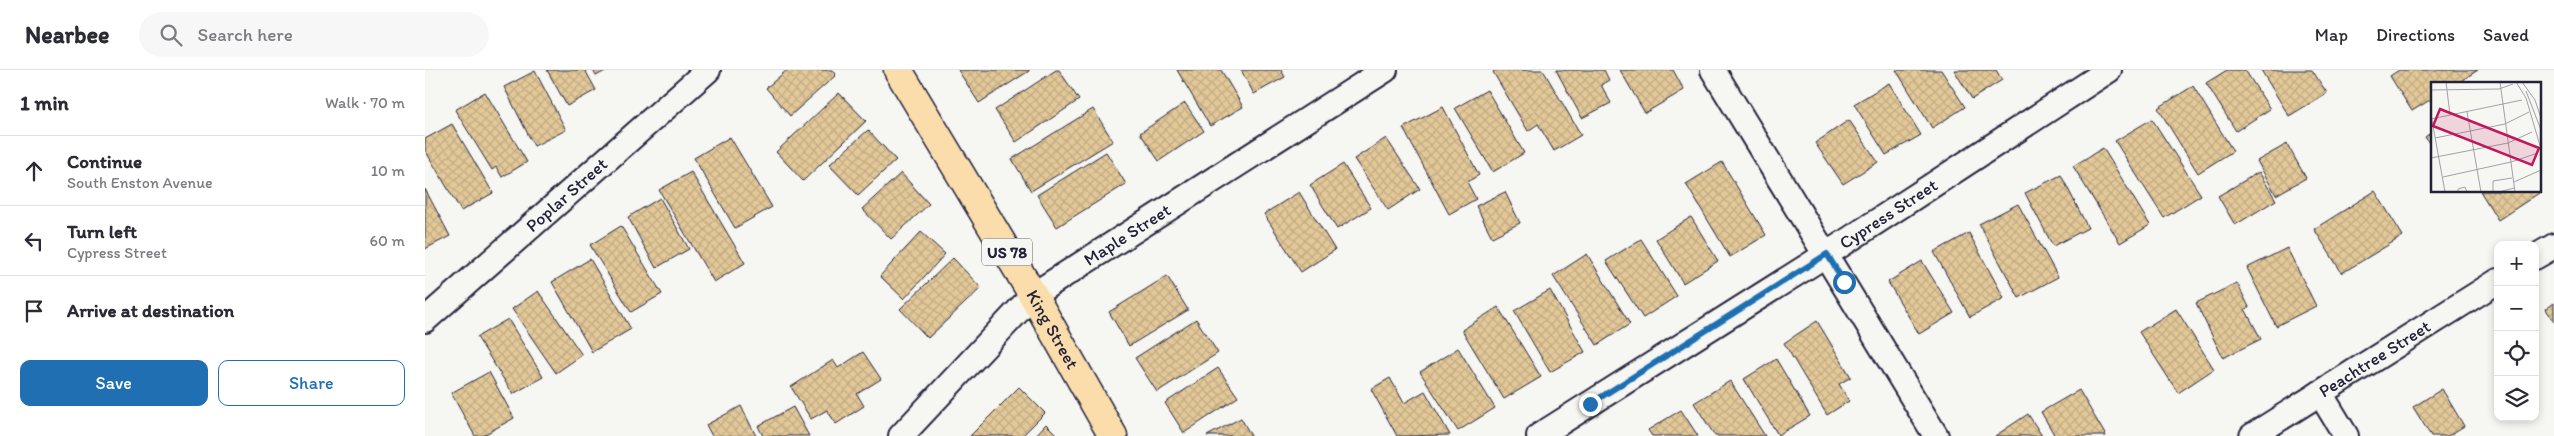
<!DOCTYPE html>
<html lang="en">
<head>
<meta charset="utf-8">
<style>
  body { margin:0; font-family:Itim,sans-serif; background:#f7f7f7; color:#2b2b33 }
  .controls { position:absolute; right:15px; bottom:15px; display:grid; overflow:hidden; border-radius:10px; box-shadow:0 2px 8px #0003 }
  .controls button { width:45px; height:45px; display:grid; place-items:center; padding:0; border:0; border-bottom:1px solid #e1e1e2; background:#fff; color:#2b2b33; font:25px sans-serif }
  .stop { position:absolute; width:15px; height:15px; margin:-11px; border:4px solid #1f6fb2; border-radius:50%; background:#fff }
  .stop.end { background:#1f6fb2; border-color:#fff; box-shadow:0 1px 5px #0008 }
  .list { margin:0; padding:0; list-style:none }
  h2 { display:flex; justify-content:space-between; align-items:center; height:65px; margin:0; padding:0 20px; font-size:21px }
  h2 small { font-size:16px; font-weight:400; color:#7c7c81 }
  .list li { display:grid; grid-template-columns:32px 1fr auto; gap:15px; align-items:center; box-sizing:border-box; height:70px; padding:0 20px; border-top:1px solid #e1e1e2 }
  .list b { display:block; font-size:19px; white-space:nowrap }
  .list p { margin:0; font-size:16px; white-space:nowrap; color:#7c7c81 }
  .list em { font-size:16px; font-style:normal; color:#7c7c81 }
  .actions { display:flex; gap:10px; padding:15px 20px }
  .actions a { flex:1; padding:11px 0; border:1px solid #1f6fb2; border-radius:10px; text-align:center; font-size:18px; color:#1f6fb2 }
  .actions .main { background:#1f6fb2; color:#fff }
  .icon { flex:none; width:28px; height:28px; fill:none; stroke:currentColor; stroke-width:2; stroke-linecap:round; stroke-linejoin:round }
  .map { position:relative; flex:none; width:2129px; height:366px; overflow:hidden }
  header { display:flex; align-items:center; gap:30px; box-sizing:border-box; height:70px; padding:0 25px; background:#fff; border-bottom:1px solid #e1e1e2 }
  header strong { font-size:24px }
  nav { display:flex; gap:28px; margin-inline-start:auto; font-size:18px }
  .search { width:350px; height:45px; background:#f7f7f7; display:flex; align-items:center; gap:12px; box-sizing:border-box; padding:0 18px; border-radius:28px; color:#7c7c81; font-size:19px }
  main { display:flex }
  aside { flex:1; background:#fff }
  .map>svg:first-child { display:block }
  .building { fill:url(#building-cross-hatch); stroke:#22223b }
  .lines { fill:none; stroke-linecap:round; stroke-linejoin:round }
  .minor-casing { stroke:#22223b; stroke-width:28 }
  .primary-casing { stroke:#22223b; stroke-width:31 }
  .minor { stroke:#f6f6f2; stroke-width:24 }
  .primary { stroke:#faddab; stroke-width:28 }
  .route { stroke:#1f6fb2; stroke-width:6 }
  .labels { text-anchor:middle; dominant-baseline:central; stroke-width:4.5; stroke-linejoin:round; paint-order:stroke }
  .shield { fill:#f6f6f2; stroke:#626272; stroke-width:1 }
  .shield-label { font-size:16px; font-weight:bold; fill:#22223b }
  .street-label { font-size:18px; fill:#22223b; stroke:#f6f6f2 }
  .inset-road { fill:none; stroke:#a1a1a9; stroke-width:1 }
  .view { fill:#c2185b; fill-opacity:0.15; stroke:#c2185b; stroke-width:2.5 }
  .inset-edge { fill:none; stroke:#22223b; stroke-width:2.5 }
</style>
</head>
<body>
<header>
<strong>Nearbee</strong>
<div class="search"><svg class="icon" aria-label="search" viewBox="0 0 24 24"><circle cx="10" cy="10" r="6"/><path d="M15 15l6 6"/></svg>Search here</div>
<nav><a>Map</a><a>Directions</a><a>Saved</a></nav>
</header>
<main>
<aside>
<h2>1 min<small>Walk · 70 m</small></h2>
<ul class="list">
<li><svg class="icon" aria-label="ahead" viewBox="0 0 24 24"><path d="M12 20V5M6 11l6-6 6 6"/></svg><div><b>Continue</b><p>South Enston Avenue</p></div><em>10 m</em></li>
<li><svg class="icon" aria-label="left" viewBox="0 0 24 24"><path d="M17 20v-9H6M10 6l-5 5 5 5"/></svg><div><b>Turn left</b><p>Cypress Street</p></div><em>60 m</em></li>
<li><svg class="icon" aria-label="arrive" viewBox="0 0 24 24"><path d="M6 21V4h12l-3 4 3 4H6"/></svg><div><b>Arrive at destination</b></div></li>
</ul>
<div class="actions"><a class="main">Save</a><a>Share</a></div>
</aside>
<div class="map">
<svg width="2129" height="366" viewBox="0 0 2129 366">
  <defs>
    <pattern id="building-cross-hatch" width="8" height="8" patternUnits="userSpaceOnUse" patternTransform="scale(1.25)"><rect width="8" height="8" fill="#e3c898"/><path d="M0 0l8 8M0 8l8-8" fill="none" stroke="#c2ac84"/></pattern>
  </defs>
  <rect width="100%" height="100%" fill="#f6f6f2"/>
  <filter id="ink" filterUnits="userSpaceOnUse"><feTurbulence type="fractalNoise" baseFrequency=".02" numOctaves="2"/><feDisplacementMap in="SourceGraphic" scale="10" xChannelSelector="R" yChannelSelector="G"/><feConvolveMatrix kernelMatrix="1 2 1 2 8 2 1 2 1" color-interpolation-filters="sRGB"/></filter>
  <g filter="url(#ink)">
    <!-- building -->
    <g class="building">
      <path d="M122,0h38l11,20 -29,16z"/>
      <path d="M168,0h14l-11,6z"/>
      <path d="M362,0h45l4,5 -46,41 -24,-28z"/>
      <path d="M533,0h71v1l-50,32z"/>
      <path d="M631,0h3l20,30 -63,42 -21,-32z"/>
      <path d="M752,0h44l22,37 -33,19z"/>
      <path d="M816,0h40l4,7 -31,17z"/>
      <path d="M1071,0h47l38,65 -27,16 -16,-27 -10,7 -35,-59z"/>
      <path d="M1131,0h48l5,10 -8,5 10,18 -29,15z"/>
      <path d="M1195,0h53l11,20 -39,23z"/>
      <path d="M1471,0h45l24,37 -33,21z"/>
      <path d="M1529,0h42l6,10 -30,19z"/>
      <path d="M1802,0h18l25,39 -34,22 -30,-48z"/>
      <path d="M1836,0h51l15,23 -38,23z"/>
      <path d="M1974,0h79l-22,14h-23v14l-21,13 -22,-35z"/>
      <path d="M110,1l31,59 -32,16 -30,-59z"/>
      <path d="M1464,13l32,52 -35,20 -32,-51z"/>
      <path d="M1768,16l40,65 -35,22 -40,-65z"/>
      <path d="M1062,20l37,63 -31,19 -38,-64z"/>
      <path d="M60,22l42,70 -25,15 -6,-10 -4,3 -37,-60z"/>
      <path d="M414,23l27,28 -63,60 -27,-29z"/>
      <path d="M760,33l19,28 -45,30 -19,-28z"/>
      <path d="M1018,37l36,68 -12,7 9,17 -27,15 -46,-86z"/>
      <path d="M668,39l20,32 -82,50 -19,-32z"/>
      <path d="M1727,49l49,76 -37,23 -49,-77z"/>
      <path d="M1424,50l29,42 -35,22 -28,-41z"/>
      <path d="M27,54l41,69 -32,18 -36,-61v-11z"/>
      <path d="M443,60l28,30 -38,35 -29,-30z"/>
      <path d="M2008,61v18l-8,-12z"/>
      <path d="M305,67l42,70 -37,21 -41,-70z"/>
      <path d="M961,68l34,51 -32,21 -34,-51z"/>
      <path d="M1862,74l19,34 -30,17 -19,-34z"/>
      <path d="M1678,78l47,77 -30,18 -47,-77z"/>
      <path d="M681,82l20,32 -69,43 -20,-32z"/>
      <path d="M1297,92l44,73 -36,22 -44,-73z"/>
      <path d="M918,94l28,44 -34,21 -27,-44z"/>
      <path d="M266,102l54,91 -31,19 -55,-92z"/>
      <path d="M1834,102l17,28 -41,25 -17,-29z"/>
      <path d="M476,103l28,31 -38,35 -29,-30z"/>
      <path d="M1636,105l27,53 -35,18 -28,-53z"/>
      <path d="M0,119l25,47 -25,13z"/>
      <path d="M1950,121l28,45 -61,37 -28,-44z"/>
      <path d="M2055,121h58l1,2 -41,27z"/>
      <path d="M874,122l36,58 -34,22 -37,-58z"/>
      <path d="M1080,122l15,31 -28,14 -16,-31z"/>
      <path d="M235,128l29,51 -33,19 -28,-51z"/>
      <path d="M1593,134l40,73 -39,21 -40,-74z"/>
      <path d="M1266,147l27,44 -35,22 -27,-44z"/>
      <path d="M196,156l41,68 -31,18 -41,-67z"/>
      <path d="M496,162l24,22 -41,45 -24,-23z"/>
      <path d="M1544,163l35,65 -34,19 -36,-65z"/>
      <path d="M1216,169l36,57 -34,22 -37,-57z"/>
      <path d="M1862,178l29,58 -40,20 -29,-58z"/>
      <path d="M1162,184l43,70 -33,21 -44,-69z"/>
      <path d="M528,188l28,30 -53,50 -28,-29z"/>
      <path d="M165,189l41,70 -39,23 -40,-70z"/>
      <path d="M1497,191l32,52 -35,21 -31,-52z"/>
      <path d="M742,206l21,34 -59,36 -20,-34z"/>
      <path d="M1812,213l12,24 -4,2 16,30 -38,19 -27,-55z"/>
      <path d="M1125,220l35,62 -35,20 -36,-61z"/>
      <path d="M113,221l44,64 -26,18 -44,-64z"/>
      <path d="M2129,233v19l-8,-13z"/>
      <path d="M1073,237l43,70 -37,22 -42,-69z"/>
      <path d="M1751,239l38,60 -36,24 -39,-61z"/>
      <path d="M83,249l35,58 -30,17 -36,-57z"/>
      <path d="M771,249l22,34 -61,39 -22,-34z"/>
      <path d="M1392,251l34,56 -12,7 10,17 -22,14 -43,-72z"/>
      <path d="M1033,278l37,60 -37,23 -38,-59z"/>
      <path d="M438,282l18,27 -24,15 7,12 -28,18 -9,-14 -16,9 -20,-32 42,-27 5,8z"/>
      <path d="M1351,289l34,57 -32,19 -34,-56z"/>
      <path d="M793,298l20,29 -54,36 -19,-30z"/>
      <path d="M64,302l25,46 -32,18h-7l-24,-43z"/>
      <path d="M965,308l14,25 21,-12 25,44 -53,1 -26,-47z"/>
      <path d="M1305,311l35,55h-50l-21,-33z"/>
      <path d="M594,317l26,26 -23,23h-52z"/>
      <path d="M2017,319l22,37 -16,10h-17l-18,-29z"/>
      <path d="M1654,320l27,46h-51l-14,-24z"/>
      <path d="M316,336l15,30h-44l-6,-11z"/>
      <path d="M368,337l16,29h-46l-5,-10z"/>
      <path d="M1256,340l17,26h-46l-4,-6z"/>
      <path d="M1603,344l14,22h-47z"/>
      <path d="M816,348l10,18h-44z"/>
      <path d="M621,354l12,12h-23z"/>
    </g>
    <g class="lines">
      <!-- minor casing -->
      <g class="minor-casing">
        <g id="minor">
          <path d="M1288,0l223,366"/>
          <path d="M2110,187l19,-11"/>
          <path id="s1" d="M0,250l283,-250"/>
          <path d="M1895,323l26,43"/>
          <path id="s2" d="M476,366l132,-141 352,-225"/>
          <path id="s3" d="M1114,366l288,-182 282,-184"/>
          <path id="s4" d="M1827,366l246,-155"/>
        </g>
      </g>
      <!-- primary casing -->
      <g class="primary-casing">
        <g id="primary">
          <path id="s5" d="M473,0l135,225 80,141"/>
        </g>
      </g>
      <!-- minor -->
      <use href="#minor" class="minor"/>
      <!-- primary -->
      <use href="#primary" class="primary"/>
    </g>
  </g>
  <g class="lines" filter="url(#ink)">
    <!-- route -->
    <path class="route" d="M1165,334l237,-150 17,28"/>
  </g>
  <g class="labels">
    <!-- shield labels -->
    <rect class="shield" x="557" y="168.5" width="50" height="27" rx="4"/>
    <g class="shield-label">
      <text x="582" y="182">US 78</text>
    </g>
    <!-- street labels -->
    <g class="street-label">
      <text stroke="none"><textPath href="#s1" startOffset="189">Poplar Street</textPath></text>
      <text stroke="none"><textPath href="#s3" startOffset="414">Cypress Street</textPath></text>
      <text stroke="none"><textPath href="#s2" startOffset="305">Maple Street</textPath></text>
      <text stroke="none"><textPath href="#s5" startOffset="302">King Street</textPath></text>
      <text stroke="none"><textPath href="#s4" startOffset="145">Peachtree Street</textPath></text>
    </g>
  </g>
  <!-- overview -->
  <g transform="translate(2006 12)">
    <rect width="110" height="110" fill="#f6f6f2"/>
    <path class="inset-road" d="M15,0l4,33M69,0l15,110M85,0l10,16 15,51M91,0l13,18 6,18M0,8l68,-1 14,-5M95,9l15,39M36,30l14,80M0,33l14,77M0,37l91,-19M4,56l70,-14 24,-12M0,76l77,-15 24,-11M12,95l68,-15 27,-9M83,100l27,-12M27,110v-3l7,-2 2,5M62,110v-11l19,-3M68,110l15,-4"/>
    <path class="view" d="M9,27l99,39 -7,17 -99,-39z"/>
    <rect width="110" height="110" class="inset-edge"/>
  </g>
</svg>
<div class="controls">
<button>+</button>
<button>−</button>
<button><svg class="icon" aria-label="locate" viewBox="0 0 24 24"><circle cx="12" cy="12" r="6"/><path d="M12 2v4M12 18v4M2 12h4M18 12h4"/></svg></button>
<button><svg class="icon" aria-label="layers" viewBox="0 0 24 24"><path d="M12 4l9 5-9 5-9-5zM3 14l9 5 9-5"/></svg></button>
</div>
<div class="stop" style="left:1419px;top:212px"></div>
<div class="stop end" style="left:1165px;top:334px"></div>
</div>
</main>
</body>
</html>
